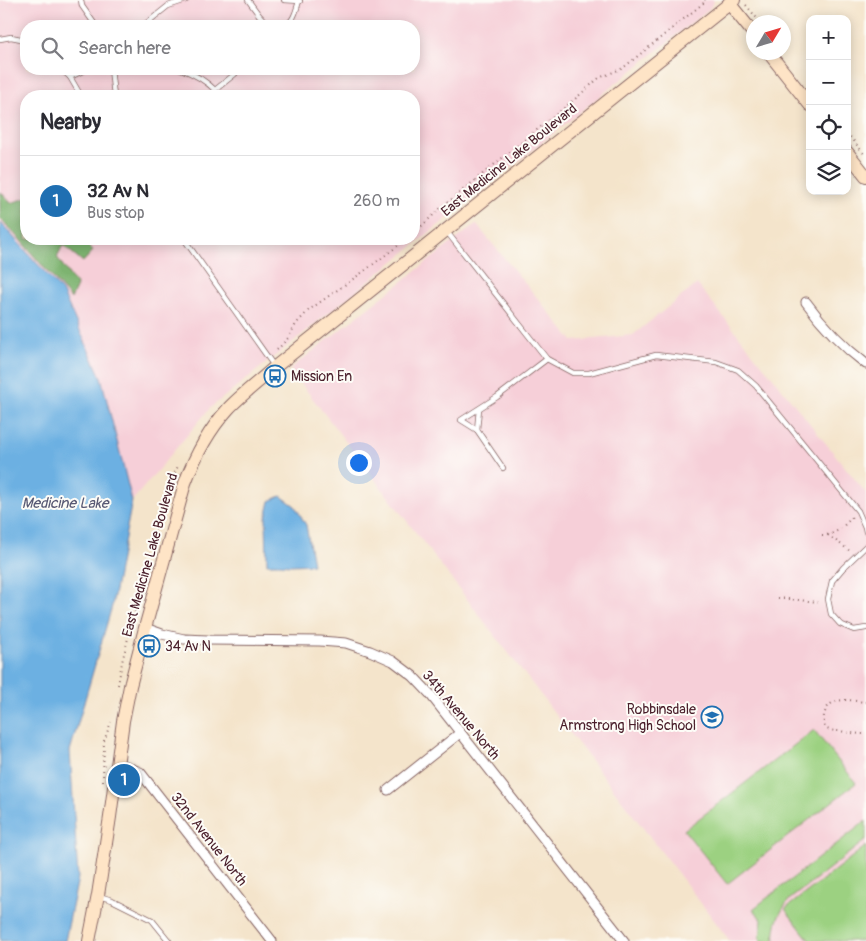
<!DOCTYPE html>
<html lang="en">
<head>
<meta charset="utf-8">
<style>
  body { margin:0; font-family:Pangolin,sans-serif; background:#f7f7f7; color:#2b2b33 }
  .controls { position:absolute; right:15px; top:15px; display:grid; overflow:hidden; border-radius:10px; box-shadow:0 2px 12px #0003 }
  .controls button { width:45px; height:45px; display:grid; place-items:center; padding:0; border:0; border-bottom:1px solid #e1e1e2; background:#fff; color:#2b2b33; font:25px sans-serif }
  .compass { position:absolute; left:746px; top:15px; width:45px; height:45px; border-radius:50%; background:#fff; box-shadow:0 2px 12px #0003; rotate:52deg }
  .you { position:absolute; left:358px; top:462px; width:18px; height:18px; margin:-12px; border:4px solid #fff; border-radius:50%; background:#1a73e8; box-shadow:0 0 0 8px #1a73e833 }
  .badge { display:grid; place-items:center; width:32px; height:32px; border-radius:50%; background:#1f6fb2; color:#fff; font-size:16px; font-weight:700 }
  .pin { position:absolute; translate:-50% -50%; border:2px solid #fff; box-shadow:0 1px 5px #0006 }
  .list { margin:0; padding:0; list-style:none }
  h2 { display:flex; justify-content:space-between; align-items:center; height:65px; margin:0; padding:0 20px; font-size:21px }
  h2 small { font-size:16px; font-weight:400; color:#7c7c81 }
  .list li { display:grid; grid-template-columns:32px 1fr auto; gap:15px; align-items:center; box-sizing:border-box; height:90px; padding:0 20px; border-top:1px solid #e1e1e2 }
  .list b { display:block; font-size:19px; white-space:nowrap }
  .list p { margin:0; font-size:16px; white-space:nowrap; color:#7c7c81 }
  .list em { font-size:16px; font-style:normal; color:#7c7c81 }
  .icon { flex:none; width:28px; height:28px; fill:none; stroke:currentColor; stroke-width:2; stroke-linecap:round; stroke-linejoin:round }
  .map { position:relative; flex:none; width:866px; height:941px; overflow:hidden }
  .search { position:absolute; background:#fff; box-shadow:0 2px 12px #0003; left:20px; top:20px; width:400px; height:55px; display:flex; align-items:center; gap:12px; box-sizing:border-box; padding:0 18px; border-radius:20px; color:#7c7c81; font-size:19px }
  .panel { position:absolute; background:#fff; box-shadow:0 2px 12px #0003; left:20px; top:90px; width:400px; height:155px; border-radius:20px }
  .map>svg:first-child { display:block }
  .built { fill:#f6cfd8; fill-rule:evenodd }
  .green { fill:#9cd181; stroke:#737856 }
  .forest { fill:#7db36f; stroke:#64694d }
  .water { fill:#6cb0e2; stroke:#5b6886 }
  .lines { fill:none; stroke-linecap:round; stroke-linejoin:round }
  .lane-casing { stroke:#866463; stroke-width:6 }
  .street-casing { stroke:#866463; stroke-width:11 }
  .secondary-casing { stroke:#866463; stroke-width:14 }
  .path { stroke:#866463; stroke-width:2; stroke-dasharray:1 4; stroke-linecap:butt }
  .lane { stroke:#fff; stroke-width:4.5 }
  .street { stroke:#fff; stroke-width:9 }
  .secondary { stroke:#fee4c6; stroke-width:12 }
  .labels { text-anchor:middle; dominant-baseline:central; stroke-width:4; stroke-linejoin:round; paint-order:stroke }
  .street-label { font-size:14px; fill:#4a1f2b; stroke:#fdfcf7 }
  .poi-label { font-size:14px; fill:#4a1f2b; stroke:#fdfcf7; text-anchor:start }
  .water-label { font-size:15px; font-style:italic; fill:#585974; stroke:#fdfcf7 }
</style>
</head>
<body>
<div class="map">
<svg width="866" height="941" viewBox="0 0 866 941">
  <rect width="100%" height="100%" fill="#fdfcf7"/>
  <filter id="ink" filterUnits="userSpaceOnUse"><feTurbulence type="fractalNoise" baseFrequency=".02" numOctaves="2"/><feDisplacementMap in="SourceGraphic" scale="10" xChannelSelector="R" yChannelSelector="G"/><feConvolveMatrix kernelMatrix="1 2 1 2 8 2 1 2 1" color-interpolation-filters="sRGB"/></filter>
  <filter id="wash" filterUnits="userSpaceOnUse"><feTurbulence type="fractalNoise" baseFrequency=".0096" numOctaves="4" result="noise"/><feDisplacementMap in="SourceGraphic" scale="20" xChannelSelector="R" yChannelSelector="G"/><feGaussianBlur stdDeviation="1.12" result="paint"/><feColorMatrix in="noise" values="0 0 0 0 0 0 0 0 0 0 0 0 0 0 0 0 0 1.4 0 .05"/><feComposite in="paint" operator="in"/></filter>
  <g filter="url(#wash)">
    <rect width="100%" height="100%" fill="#f4e4cb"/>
    <!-- built -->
    <g class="built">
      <path d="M0,0h713l1,2 -5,7 -499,399 -78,93 -31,-124 -39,-86 -62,-69zM26,26h388v43h-388zM26,96h388v143h-388z"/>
      <path d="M476,224l97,117 60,-6 64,-51 169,209v448h-136l-440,-572z"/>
    </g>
    <!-- green -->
    <g class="green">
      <path d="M814,730l42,53 -129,101 -43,-54z"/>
      <path d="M866,821v19l-76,59c-10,12 -17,26 -15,42h-14l-1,-4 2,-17 -9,-11z"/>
      <path d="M866,846v95h-56l-25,-32z"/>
    </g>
    <!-- forest -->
    <path class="forest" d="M0,191l11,12 15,-5v41h58l9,12 -10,11 -20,-17 -6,12 20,29 -6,13 -50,-58 -21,-23z"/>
    <!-- water -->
    <g class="water">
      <path d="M0,222l62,69 39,86 31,124 -20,105 -42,145 8,127 -13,63h-65z"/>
      <path d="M281,496l14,10 11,19 7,39 -22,1 -11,-1h-13l-1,-46 4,-17z"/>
    </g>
  </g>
  <g filter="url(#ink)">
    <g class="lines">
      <!-- lane casing -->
      <g class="lane-casing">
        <g id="lane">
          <path d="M81,0l1,6 14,20"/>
          <path d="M248,0l11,15 10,11"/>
          <path d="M284,0l16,1"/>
          <path d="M143,26l25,-20 18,-6"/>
          <path d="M285,26c9,-5 11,-15 14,-25"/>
          <path d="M0,39l11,-2 15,3"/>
          <path d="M61,69l9,8 11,19"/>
          <path d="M111,69l3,27"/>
          <path d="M181,69c13,5 24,11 34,21l20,-16 -4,-5"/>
          <path d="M70,77l17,-8"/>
          <path d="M447,232l100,127 26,14h16l67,-18 60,7 22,8 18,16 102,125 7,16 1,5"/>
          <path d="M184,239l90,127"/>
          <path d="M477,430l2,-21"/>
          <path d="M503,468l-26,-38 -16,-10 36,-23 50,-38"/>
          <path d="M866,546l-23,22 -11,13 -4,18 3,15 9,10 14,6 12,-2"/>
          <path d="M99,896l13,4 40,20 17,21"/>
        </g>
      </g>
      <!-- street casing -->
      <g class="street-casing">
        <g id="street">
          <path d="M806,302c18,25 35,43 60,62"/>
          <path d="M145,628l17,6 22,5 24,1 112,1 26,2 24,8 23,10 20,15 17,18 194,247"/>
          <path d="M118,763l22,9 132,169"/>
          <path d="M388,790l72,-57"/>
        </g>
      </g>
      <!-- secondary casing -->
      <g class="secondary-casing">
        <g id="secondary">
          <path d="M729,3l25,31"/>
          <path d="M768,52l42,53"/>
          <path d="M847,152l19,24"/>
          <path d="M89,941l9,-46 12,-78 13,-96 7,-35 15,-58 40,-145c10,-27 24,-53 43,-74 13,-14 33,-29 47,-42l459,-367"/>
        </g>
      </g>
      <!-- path -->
      <g class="path">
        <path d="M746,5l14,17"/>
        <path d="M847,133l19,23"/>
        <path d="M414,233l28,-26 133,-108 24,-21 24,-10 83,-67 -1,-1"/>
        <path d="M277,350l12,-13 7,-13 13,-14 54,-38 44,-33"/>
        <path d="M822,535c13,1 23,-10 31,-19"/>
        <path d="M828,535l22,16"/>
        <path d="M778,598l40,4"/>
        <path d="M118,685l4,-23 34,-133 13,-44 10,-21"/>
        <path d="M866,702c-13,-1 -31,-6 -39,6 -4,7 -4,12 -2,20 7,4 12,2 20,4 7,1 13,2 21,2"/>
        <path d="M103,781l1,-40 7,-19"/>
      </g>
      <!-- lane -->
      <use href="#lane" class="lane"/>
      <!-- street -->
      <use href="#street" class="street"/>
      <!-- secondary -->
      <use href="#secondary" class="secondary"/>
    </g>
  </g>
  <!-- icons -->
  <defs>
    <g id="bus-ring" transform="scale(1.125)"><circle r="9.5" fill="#fdfcf7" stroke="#1f6fb2" stroke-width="1.5"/><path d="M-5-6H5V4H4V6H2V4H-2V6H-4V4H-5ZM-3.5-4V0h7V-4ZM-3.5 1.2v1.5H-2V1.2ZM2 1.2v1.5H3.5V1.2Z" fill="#1f6fb2"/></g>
    <g id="school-ring" transform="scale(1.125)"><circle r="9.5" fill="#fdfcf7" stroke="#1f6fb2" stroke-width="1.5"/><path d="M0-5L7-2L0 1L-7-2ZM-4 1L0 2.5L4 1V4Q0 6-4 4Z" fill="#1f6fb2"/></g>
  </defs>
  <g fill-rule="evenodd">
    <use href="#bus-ring" x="275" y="376"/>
    <use href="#bus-ring" x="149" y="646"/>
    <use href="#school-ring" x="712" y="717"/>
  </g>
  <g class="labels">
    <!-- street labels -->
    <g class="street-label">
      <text transform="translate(509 160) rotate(-39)">East Medicine Lake Boulevard</text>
      <text transform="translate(150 555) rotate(-74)">East Medicine Lake Boulevard</text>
      <text transform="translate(461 715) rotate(50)">34th Avenue North</text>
      <text transform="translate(209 839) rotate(52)">32nd Avenue North</text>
    </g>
    <!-- poi labels -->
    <g class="poi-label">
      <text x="291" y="376">Mission En</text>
      <text x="165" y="646">34 Av N</text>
      <text x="696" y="709" text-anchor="end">Robbinsdale<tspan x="696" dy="16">Armstrong High School</tspan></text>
    </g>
    <!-- water labels -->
    <g class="water-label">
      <text x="65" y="503">Medicine Lake</text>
    </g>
  </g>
</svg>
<div class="controls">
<button>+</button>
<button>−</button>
<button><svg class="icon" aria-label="locate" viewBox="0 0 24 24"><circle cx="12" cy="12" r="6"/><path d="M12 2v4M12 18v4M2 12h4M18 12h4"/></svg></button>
<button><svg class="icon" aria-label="layers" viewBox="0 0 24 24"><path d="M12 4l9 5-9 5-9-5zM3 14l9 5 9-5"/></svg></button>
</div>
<svg class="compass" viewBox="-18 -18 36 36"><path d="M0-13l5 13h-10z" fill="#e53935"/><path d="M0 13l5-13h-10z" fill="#7c7c81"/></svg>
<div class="you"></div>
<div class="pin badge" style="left:124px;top:780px">1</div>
<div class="search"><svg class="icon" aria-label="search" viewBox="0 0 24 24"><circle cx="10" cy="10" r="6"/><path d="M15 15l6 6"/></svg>Search here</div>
<section class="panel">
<h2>Nearby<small></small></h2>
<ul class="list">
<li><span class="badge">1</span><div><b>32 Av N</b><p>Bus stop</p></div><em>260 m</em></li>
</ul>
</section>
</div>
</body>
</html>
